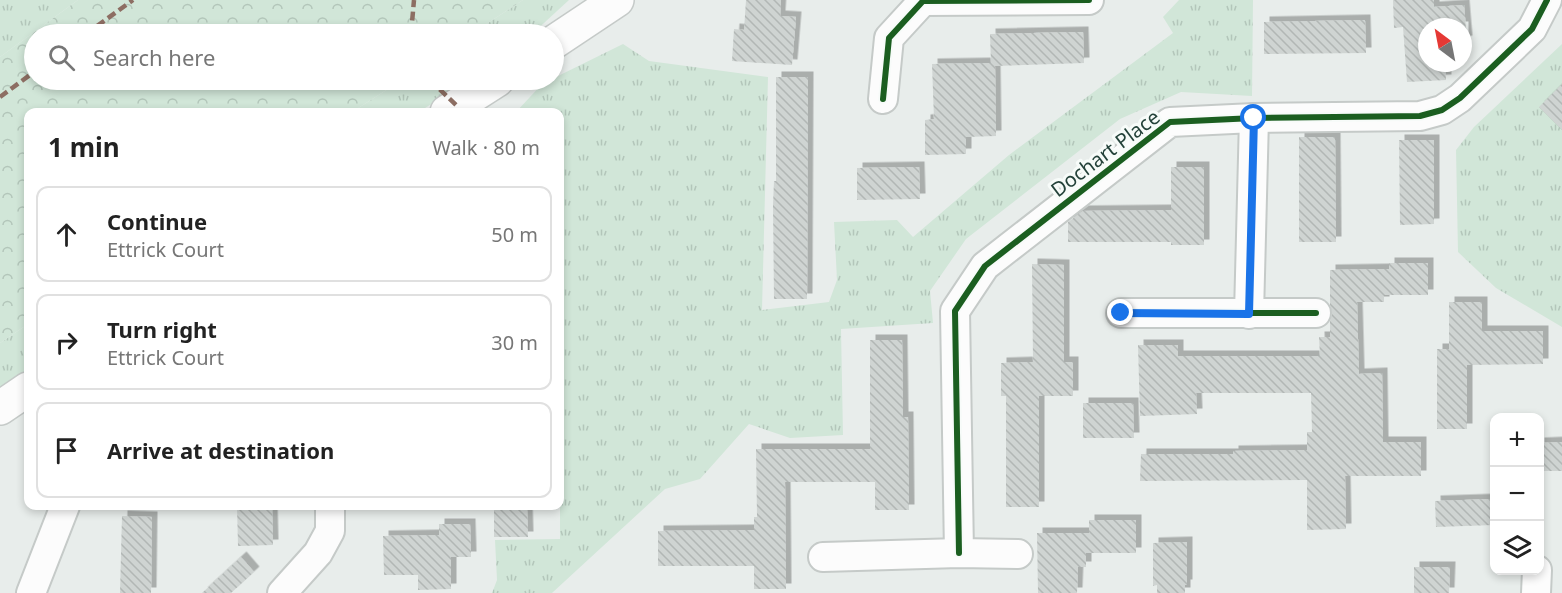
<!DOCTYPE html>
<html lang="en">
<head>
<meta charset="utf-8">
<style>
  body { margin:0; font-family:"Noto Sans",sans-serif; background:#f2f2f2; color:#222 }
  .controls { position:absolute; right:18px; bottom:18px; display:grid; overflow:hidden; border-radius:12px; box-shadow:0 3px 9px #0003 }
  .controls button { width:54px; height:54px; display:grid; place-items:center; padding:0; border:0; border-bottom:2px solid #e0e0e0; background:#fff; color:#222; font:30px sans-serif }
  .compass { position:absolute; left:1418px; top:18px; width:54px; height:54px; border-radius:50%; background:#fff; box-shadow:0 3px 9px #0003; rotate:328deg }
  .stop { position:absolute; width:18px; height:18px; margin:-14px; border:4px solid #1a73e8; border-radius:50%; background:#fff }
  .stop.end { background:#1a73e8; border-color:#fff; box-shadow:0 2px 6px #0008 }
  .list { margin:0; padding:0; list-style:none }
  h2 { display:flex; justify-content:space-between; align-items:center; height:78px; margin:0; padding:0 24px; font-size:26px }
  h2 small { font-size:20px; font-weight:400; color:#767676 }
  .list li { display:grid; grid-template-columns:39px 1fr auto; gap:18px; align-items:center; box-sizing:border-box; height:96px; margin:0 12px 12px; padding:0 12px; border:2px solid #e0e0e0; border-radius:12px }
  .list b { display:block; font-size:22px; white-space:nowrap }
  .list p { margin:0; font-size:20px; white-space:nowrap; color:#767676 }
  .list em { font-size:20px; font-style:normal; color:#767676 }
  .icon { flex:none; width:33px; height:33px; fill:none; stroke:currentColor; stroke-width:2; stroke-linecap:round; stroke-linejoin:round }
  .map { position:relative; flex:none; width:1562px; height:593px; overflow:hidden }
  .search { position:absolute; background:#fff; box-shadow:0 3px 9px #0003; left:24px; top:24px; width:540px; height:66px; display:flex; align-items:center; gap:15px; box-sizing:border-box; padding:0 21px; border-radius:33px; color:#767676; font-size:22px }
  .panel { position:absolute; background:#fff; box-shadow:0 3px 9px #0003; left:24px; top:108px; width:540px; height:402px; border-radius:12px }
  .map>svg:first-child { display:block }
  .grass { fill:url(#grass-tufts) }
  .forest { fill:url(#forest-crowns) }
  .building { fill:url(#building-back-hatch); filter:url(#shadow) }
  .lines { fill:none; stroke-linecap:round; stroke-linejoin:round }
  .minor-casing { stroke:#c5cac8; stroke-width:32 }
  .tertiary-casing { stroke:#c5cac8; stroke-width:36 }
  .minor { stroke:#fcfcfc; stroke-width:28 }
  .tertiary { stroke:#fcfcfc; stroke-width:33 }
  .quiet { stroke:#8d6e63; stroke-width:4.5; stroke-dasharray:9 4.5; stroke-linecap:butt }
  .cycleway-casing { stroke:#f7fbf9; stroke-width:10 }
  .cycleway { stroke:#1b5e20; stroke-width:6 }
  .route { stroke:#1a73e8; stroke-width:8 }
  .labels { text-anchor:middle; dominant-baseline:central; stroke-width:6; stroke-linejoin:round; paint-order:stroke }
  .street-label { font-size:20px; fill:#24423a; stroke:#f7fbf9 }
</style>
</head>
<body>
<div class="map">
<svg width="1562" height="593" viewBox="0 0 1562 593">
  <defs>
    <pattern id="grass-tufts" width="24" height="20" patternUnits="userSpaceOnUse" patternTransform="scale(1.5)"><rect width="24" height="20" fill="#d1e6d8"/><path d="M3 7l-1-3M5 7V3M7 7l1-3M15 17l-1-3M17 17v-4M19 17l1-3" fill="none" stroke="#b3c6ba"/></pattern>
    <pattern id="forest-crowns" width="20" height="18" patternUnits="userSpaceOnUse" patternTransform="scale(1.5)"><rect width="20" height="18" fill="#d1e6d8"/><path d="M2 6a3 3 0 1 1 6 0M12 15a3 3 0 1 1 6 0" fill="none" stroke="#b3c6ba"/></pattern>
    <pattern id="building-back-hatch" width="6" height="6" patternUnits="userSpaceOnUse" patternTransform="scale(1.5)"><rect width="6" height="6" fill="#cfd4d2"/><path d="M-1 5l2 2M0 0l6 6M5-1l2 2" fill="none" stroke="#b2b7b5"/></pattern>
    <filter id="shadow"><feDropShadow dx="5.5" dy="-5.5" stdDeviation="0" flood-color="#0004"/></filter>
  </defs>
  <rect width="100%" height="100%" fill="#e8edeb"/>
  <!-- grass -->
  <g class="grass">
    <path d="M0,0h78l-78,57z"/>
    <path d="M523,0h46l-37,34h-61z"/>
    <path d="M1179,0h74l-1,96 -71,-4 -61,27 -154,120 -36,52 3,32 -92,6 2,106 -53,3 -41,-14 -49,55 -35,10 -113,104h-60l5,-13 -2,-40 65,-1v-427h-44l27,-29 11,-3v-2l69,-34 26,17 119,16 -6,233 67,-8 8,-22 -3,-58 63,-2 16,17 96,-82 164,-122 -10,-16z"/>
    <path d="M1562,44v283l-66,-39 -38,-36 -2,-102 18,-23z"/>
    <path d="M402,80h66l-49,32h-67z"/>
    <path d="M28,324v47l-28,19v-47z"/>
  </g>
  <!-- forest -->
  <path class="forest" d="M78,0h445l-52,34h-437v46h368l-50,32h-324v212l-28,19v-286z"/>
  <!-- building -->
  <g class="building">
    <path d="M746,0h35l-1,16 16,1 -4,48 -60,-4 2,-32 10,1z"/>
    <path d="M1393,0h41v7l30,-2 3,36 -4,1v-15h-36v36h18l1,17 -39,2 -4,-55 -9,1z"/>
    <path d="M1365,20l1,33 -102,1v-32z"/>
    <path d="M1083,32l1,31 -89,3 1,70 -30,1v17l-41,1v-35l9,-1 -2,-55 59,-1 -1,-29z"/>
    <path d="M776,77h32l-1,222h-33l-1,-94 1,-24h2z"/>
    <path d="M1562,84v46l-23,-23z"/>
    <path d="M1299,137h36l1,105h-37z"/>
    <path d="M1399,140h35v84l-34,1z"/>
    <path d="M919,167l1,32 -63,1v-32z"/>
    <path d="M1171,167h33v78h-33v-3h-103v-20l15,-11 88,-1z"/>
    <path d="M1389,263h39v32h-44v7h-27l2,72 23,-1 1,69h38v34h-76l1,53 -39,1v-50l-167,1 1,-27h92v-3l74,-1v-18h5l-1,-39h-115l1,21 -57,2 -2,-71h40v11h142l-1,-19h11v-16l2,-7 -2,-9v-35l59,-1z"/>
    <path d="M1032,264l32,1v97h9v34h-34v111h-33v-111h-5v-33l32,-1z"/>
    <path d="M1449,302h33v29h61v33l-76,1v64h-30v-80h12z"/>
    <path d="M870,340h32l1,77h5l1,93h-34v-28h-90l1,107h-32v-23h-96v-35l96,-1v-13h3l-1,-68h114z"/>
    <path d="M1083,403h50l1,35h-51z"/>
    <path d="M1562,442v29h-23v-28z"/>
    <path d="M1494,499v26l-58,2 -1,-26z"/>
    <path d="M237,506h35l1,39 -35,1z"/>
    <path d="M494,506h33l1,31h-34z"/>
    <path d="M122,516l30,1 -1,76h-31z"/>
    <path d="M1089,520h47v33h-50v14h-8l-1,26h-39l-1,-60h52z"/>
    <path d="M439,524h31l1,33h-20v32l-33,1v-15h-34l-1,-39 56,-1z"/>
    <path d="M1187,542v43h-2v8h-28v-8l-4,1v-43z"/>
    <path d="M241,557l13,15 -23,21h-29z"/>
    <path d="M1414,567h36l-1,26h-35z"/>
  </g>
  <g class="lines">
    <!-- minor casing -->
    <g class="minor-casing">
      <g id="minor">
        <path d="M883,99l6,-61 34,-37 166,-1"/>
        <path d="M1121,313h195"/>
        <path d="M1249,314l5,-196"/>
        <path d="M959,553l-4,-242 30,-45 185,-144 84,-4 166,-2 22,-6 18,-12 72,-69 15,-29"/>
        <path d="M823,557l136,-4 59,1"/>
        <path d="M31,593l34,-87"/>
        <path d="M282,593l36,-40 12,-22v-25"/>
        <path d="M1536,593l1,-23"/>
      </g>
    </g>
    <!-- tertiary casing -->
    <g class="tertiary-casing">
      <g id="tertiary">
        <path d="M554,42l63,-42"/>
        <path d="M447,112l50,-32"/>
        <path d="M0,408l28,-19"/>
      </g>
    </g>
    <!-- minor -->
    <use href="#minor" class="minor"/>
    <!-- tertiary -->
    <use href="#tertiary" class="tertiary"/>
    <!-- quiet -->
    <g class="quiet">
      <path d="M86,34l47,-34"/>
      <path d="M411,34l3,-34"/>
      <path d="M430,80l27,26"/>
      <path d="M0,97l34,-25"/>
    </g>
    <!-- cycleway casing -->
    <g class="cycleway-casing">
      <g id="cycleway">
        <path d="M883,99l6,-61 34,-37 166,-1"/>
        <path d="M1121,313h195"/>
        <path d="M959,553l-4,-242 30,-45 185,-144 84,-4 166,-2 22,-6 18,-12 72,-69 15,-29"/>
      </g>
    </g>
    <!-- cycleway -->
    <use href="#cycleway" class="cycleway"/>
  </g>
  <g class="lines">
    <!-- route -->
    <path class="route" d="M1121,313l128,1 5,-196"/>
  </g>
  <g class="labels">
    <!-- street labels -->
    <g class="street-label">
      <text transform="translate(1105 153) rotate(-37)">Dochart Place</text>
    </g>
  </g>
</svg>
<div class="controls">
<button>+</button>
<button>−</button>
<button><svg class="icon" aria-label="layers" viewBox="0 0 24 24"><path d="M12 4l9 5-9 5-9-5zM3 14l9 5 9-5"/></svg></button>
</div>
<svg class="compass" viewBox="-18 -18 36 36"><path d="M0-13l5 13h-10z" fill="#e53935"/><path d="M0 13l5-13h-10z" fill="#767676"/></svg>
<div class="stop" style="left:1254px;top:118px"></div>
<div class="stop end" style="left:1121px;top:313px"></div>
<div class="search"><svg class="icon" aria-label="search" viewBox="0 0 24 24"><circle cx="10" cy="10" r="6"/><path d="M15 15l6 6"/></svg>Search here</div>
<section class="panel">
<h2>1 min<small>Walk · 80 m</small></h2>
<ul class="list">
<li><svg class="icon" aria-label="ahead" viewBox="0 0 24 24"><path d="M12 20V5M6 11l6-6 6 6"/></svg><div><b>Continue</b><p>Ettrick Court</p></div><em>50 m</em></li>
<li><svg class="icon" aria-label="right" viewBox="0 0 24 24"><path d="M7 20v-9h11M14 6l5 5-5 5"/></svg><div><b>Turn right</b><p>Ettrick Court</p></div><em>30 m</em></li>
<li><svg class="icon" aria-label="arrive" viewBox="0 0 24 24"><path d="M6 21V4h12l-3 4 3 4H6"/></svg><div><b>Arrive at destination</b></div></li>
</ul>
</section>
</div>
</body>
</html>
